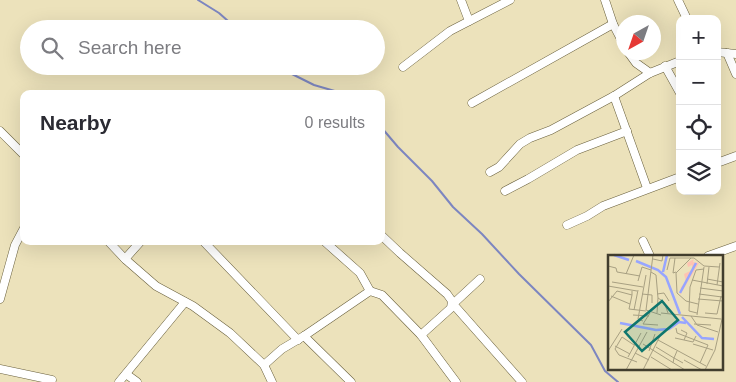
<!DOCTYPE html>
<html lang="en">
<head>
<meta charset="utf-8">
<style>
  body { margin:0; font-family:Helvetica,sans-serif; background:#f7f7f7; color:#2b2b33 }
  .controls { position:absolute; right:15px; top:15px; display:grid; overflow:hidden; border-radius:10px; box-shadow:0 5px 20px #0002 }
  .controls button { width:45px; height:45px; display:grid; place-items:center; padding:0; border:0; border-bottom:1px solid #e1e1e2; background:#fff; color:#2b2b33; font:25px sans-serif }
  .compass { position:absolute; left:616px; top:15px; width:45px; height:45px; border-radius:50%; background:#fff; box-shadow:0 5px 20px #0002; rotate:220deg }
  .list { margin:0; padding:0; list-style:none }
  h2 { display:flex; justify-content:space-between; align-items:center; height:65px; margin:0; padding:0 20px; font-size:21px }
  h2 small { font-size:16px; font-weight:400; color:#7c7c81 }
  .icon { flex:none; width:28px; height:28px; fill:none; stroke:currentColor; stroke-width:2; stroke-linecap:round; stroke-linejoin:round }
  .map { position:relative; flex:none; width:736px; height:382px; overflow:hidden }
  .search { position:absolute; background:#fff; box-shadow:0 5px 20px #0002; left:20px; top:20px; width:365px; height:55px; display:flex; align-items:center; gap:12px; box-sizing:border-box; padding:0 18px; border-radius:28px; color:#7c7c81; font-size:19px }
  .panel { position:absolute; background:#fff; box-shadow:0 5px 20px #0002; left:20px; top:90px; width:365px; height:155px; border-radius:10px }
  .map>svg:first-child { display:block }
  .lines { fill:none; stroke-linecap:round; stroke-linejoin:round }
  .stream { stroke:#7d86c0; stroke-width:2 }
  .minor-casing { stroke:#69603d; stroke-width:9 }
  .minor { stroke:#fff; stroke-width:8 }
  .inset-river { fill:none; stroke:#97a5ff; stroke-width:2.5 }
  .inset-road { fill:none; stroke:#a8a082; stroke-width:1 }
  .view { fill:#0f766e; fill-opacity:0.15; stroke:#0f766e; stroke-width:2.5 }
  .inset-edge { fill:none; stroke:#413d2d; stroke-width:2.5 }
</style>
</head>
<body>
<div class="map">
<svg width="736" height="382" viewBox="0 0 736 382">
  <rect width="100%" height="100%" fill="#ece2bb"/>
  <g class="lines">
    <!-- stream -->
    <g class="stream">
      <path d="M198,0l21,13 18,16"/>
      <path d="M280,66l10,7 24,12 31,9"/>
      <path d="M381,127l17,20 34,34 21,26 29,27 37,40 72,71 14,26 13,11"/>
    </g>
    <!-- minor casing -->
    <g class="minor-casing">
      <g id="minor">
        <path d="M461,0l8,21"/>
        <path d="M605,0l8,24 11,21"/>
        <path d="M678,0l9,19"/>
        <path d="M628,52l8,11 14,10"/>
        <path d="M717,52l19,2"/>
        <path d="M727,53l9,21"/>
        <path d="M665,66l15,27"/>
        <path d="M403,67l47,-36 60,-31"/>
        <path d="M614,96l33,92"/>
        <path d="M472,103l141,-79"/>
        <path d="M0,131l24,24"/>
        <path d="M717,163l19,-7"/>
        <path d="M490,172l9,-5 21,-23 10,-6 21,-8 63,-34 36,-23 30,-12"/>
        <path d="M505,191l23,-12 49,-29 50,-19"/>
        <path d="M567,225l20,-9 16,-10 77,-29"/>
        <path d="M108,241l17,18"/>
        <path d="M141,241l-16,18 31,27 37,20 37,27 34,32 8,17"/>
        <path d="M203,241l95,99"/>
        <path d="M324,241l36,32 10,18"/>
        <path d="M643,241l7,15"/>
        <path d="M708,256l28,-10"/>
        <path d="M480,279l-27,25 69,78"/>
        <path d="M0,299l15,-54 9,-17"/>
        <path d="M421,335l35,47"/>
        <path d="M304,336l47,46"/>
        <path d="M264,365l18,-16 22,-13 66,-45 12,4 39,40 30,-27 1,-7 -5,-7 -47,-41 -19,-18"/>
        <path d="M0,369l52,11"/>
        <path d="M126,374l11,8"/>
        <path d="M119,382l66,-80"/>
      </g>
    </g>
    <!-- minor -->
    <use href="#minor" class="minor"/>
  </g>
  <!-- overview -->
  <g transform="translate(608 255)">
    <rect width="115" height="115" fill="#ece2bb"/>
    <path d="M86,4l-1,3 6,1 -19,32 1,-8 5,-5 -2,-8 8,-4v-5l-4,2 -1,-4z" fill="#ffc3b2"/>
    <path class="inset-river" d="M6,0l15,5M28,6l22,9 8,7 14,37M55,17l4,-17M72,38l16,-30M74,62l20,21 12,1M12,68l36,7 13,-1 10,-7 7,1"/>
    <path class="inset-road" d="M45,0l-7,55 15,5M67,3l-2,15 3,-1M83,3l-15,15 1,20 9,8 12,3M45,4l9,2 1,-6M0,11l8,2 1,4 23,4M59,15l3,-12h24l10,8 15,1M43,17l5,3 2,23 6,4 4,11M18,19l8,-19M99,24l16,3M84,25l31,6M30,26l4,-14 9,3M4,27l31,5M99,29l2,-17M109,30l3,-22M0,31l29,5M92,33l23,3M34,39l10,1v8M49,39l7,-1 5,8M91,39l23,3M24,40l-3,14 17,2M3,41l19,8M90,44l25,2M0,47l9,-11 15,4v-4M26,55l4,-20M42,58l-7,11 15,1M49,58l1,-15M53,58l60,6M89,58l-8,-2 1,-24 6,-17 8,-1M97,58l12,1 4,-18M25,60l16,1M89,60l7,-48M83,61l6,9 21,7M35,66l-5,-2 8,-44M86,69l17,1M68,73l1,5 31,12 -8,18M67,83l9,2 3,-7 -6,-3M50,85l48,26M76,85l9,2 3,-6M35,89l42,26M85,89l20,6M26,90l-12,-8 -7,12 4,6 18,7M7,91l15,8M48,92l18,11 -1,5M0,96l14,-22M41,96l6,-17M69,96l-3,7 9,5M27,98l14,7M20,102l13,-24M43,102l21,13M76,105l18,10M18,115l21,-38M35,115l17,-34M97,115l10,-20 8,-35"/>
    <path class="view" d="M54,46l16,19 -36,31 -17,-19z"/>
    <rect width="115" height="115" class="inset-edge"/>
  </g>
</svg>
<div class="controls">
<button>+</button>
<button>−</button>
<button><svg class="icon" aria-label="locate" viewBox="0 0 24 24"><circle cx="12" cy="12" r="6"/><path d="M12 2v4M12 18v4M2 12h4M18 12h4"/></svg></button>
<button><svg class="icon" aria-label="layers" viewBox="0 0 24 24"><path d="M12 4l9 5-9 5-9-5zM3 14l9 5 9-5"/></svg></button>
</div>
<svg class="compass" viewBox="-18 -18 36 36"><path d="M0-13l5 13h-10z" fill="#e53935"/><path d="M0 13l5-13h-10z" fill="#7c7c81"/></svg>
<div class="search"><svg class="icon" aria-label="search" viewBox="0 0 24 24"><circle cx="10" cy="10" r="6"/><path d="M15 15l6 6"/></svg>Search here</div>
<section class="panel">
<h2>Nearby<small>0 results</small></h2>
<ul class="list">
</ul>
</section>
</div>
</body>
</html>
